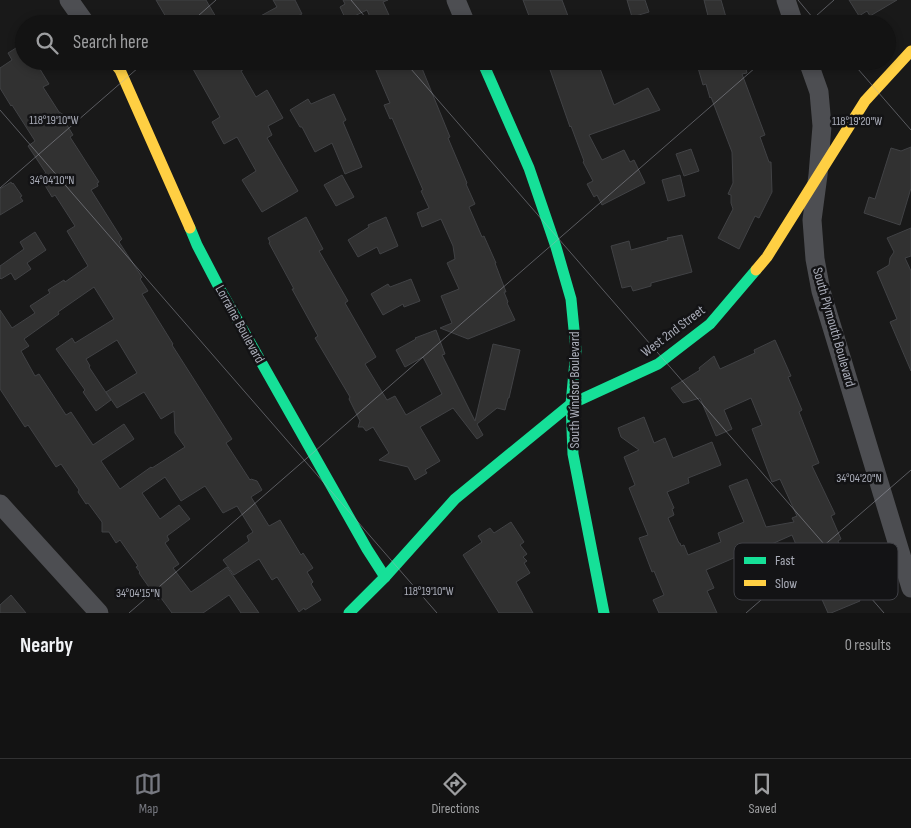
<!DOCTYPE html>
<html lang="en">
<head>
<meta charset="utf-8">
<style>
  body { margin:0; font-family:"Sofia Sans Condensed",sans-serif; background:#202021; color:#f1f3f6 }
  .list { margin:0; padding:0; list-style:none }
  h2 { display:flex; justify-content:space-between; align-items:center; height:65px; margin:0; padding:0 20px; font-size:21px }
  h2 small { font-size:16px; font-weight:400; color:#9d9ea0 }
  .icon { flex:none; width:28px; height:28px; fill:none; stroke:currentColor; stroke-width:2; stroke-linecap:round; stroke-linejoin:round }
  .map { position:relative; flex:none; width:911px; height:613px; overflow:hidden }
  .search { position:absolute; background:#131313; box-shadow:0 2px 8px #0003; left:15px; right:15px; top:15px; height:55px; display:flex; align-items:center; gap:12px; box-sizing:border-box; padding:0 18px; border-radius:28px; color:#9d9ea0; font-size:19px }
  .sheet { height:145px; background:#131313 }
  nav { display:flex; justify-content:space-around; align-items:center; box-sizing:border-box; height:70px; border-top:1px solid #323233; background:#131313; font-size:14px; color:#9d9ea0 }
  nav a { display:grid; justify-items:center; gap:2px }
  nav .on { color:#777981 }
  .map>svg:first-child { display:block }
  .building { fill:#313131; stroke:#414245; fill-rule:evenodd }
  .lines { fill:none; stroke-linecap:round; stroke-linejoin:round }
  .street { stroke:#4d4e52; stroke-width:19 }
  .fast { stroke:#16e098; stroke-width:11 }
  .slow { stroke:#ffcf43; stroke-width:11 }
  .ticks { fill:none; stroke:#aaadb9; stroke-width:1; stroke-opacity:0.45 }
  .labels { text-anchor:middle; dominant-baseline:central; stroke-width:5; stroke-linejoin:round; paint-order:stroke }
  .street-label { font-size:14px; fill:#aaadb9; stroke:#131315 }
  .key { fill:#131315; stroke:#404146; stroke-width:1 }
  .key-label { font-size:14px; fill:#aaadb9 }
  .ticks-label { font-size:12px; text-anchor:middle; fill:#aaadb9; stroke:#131315; stroke-width:5; stroke-linejoin:round; paint-order:stroke }
</style>
</head>
<body>
<div class="map">
<svg width="911" height="613" viewBox="0 0 911 613">
  <rect width="100%" height="100%" fill="#191919"/>
  <!-- building -->
  <g class="building">
    <path d="M156,0h50l14,24h-50z"/>
    <path d="M273,0h22l7,14 -21,10h-35l31,-17z"/>
    <path d="M343,0h45l-5,2 10,22h-20l-6,-14 -21,10 -6,-13 5,-3z"/>
    <path d="M523,0h39l9,24h-39z"/>
    <path d="M627,0h18l4,12 -17,5z"/>
    <path d="M704,0h17l7,24h-18z"/>
    <path d="M849,0h48l-27,16 -3,-5 -8,5z"/>
    <path d="M24,43v18h11l14,23 -6,3 16,25 8,5v8l6,10 -3,2 29,45 -2,1 1,3 -7,4 31,49 -3,3 23,35 -2,2 8,12 -6,3 31,50 -1,1 60,94 -6,4 24,37 1,-1 6,2 5,9 -11,7 18,29 11,-6 21,35 2,-2 10,15 -6,4 6,10 -2,2 10,16 -16,10 -1,-2 -5,4 -22,-35 -5,3 -13,-21 -25,16 -11,-15 26,-19 -2,-5 6,-4 -16,-26 -14,7 -18,-27 -24,15 -16,-24 -23,16 18,26 19,-14 11,14 -23,17 2,4 -4,3 14,21 -6,4 18,24 36,-25 32,46h-18l-12,-18 -26,18h-31l-11,-15 -3,2 -19,-27 1,-1 -4,-5 2,-1 -18,-26 -4,3 -7,-11h-7v-10l-14,-19 -2,1 -8,-12 1,-2 -18,-26 -5,3 -28,-42 -3,2 -25,-38v-79l12,18 23,-15 -5,-7 20,-13 -2,-3 16,-10 1,2 23,-16 -21,-35 8,-5 -20,-31 -3,2 -12,-20 6,-4 -18,-27 7,-5 -23,-36 -1,1 -11,-18v-20l12,-8 -4,-7zM94,287l20,32 -39,24 -3,-5 -16,11 29,41 -2,2 13,19 15,-11 -22,-33 1,-1 -4,-7 31,-19 20,33 -31,19 11,16 27,-16 17,27 13,-8 1,22 10,14 -33,21 -1,-1 -31,22 -19,-28 33,-22 -10,-15 -31,21 -22,-33 -5,3 -27,-41 -4,2 -14,-25 8,-5 -5,-7 35,-25 -1,-2z"/>
    <path d="M206,61h51l-16,10 15,26 11,-7 16,28 -15,8 4,9 -5,3 31,53 -36,21 -20,-32 14,-9 -19,-34 -13,7 -12,-22 8,-5 -27,-48z"/>
    <path d="M372,61h47l31,76 -2,1 19,45 -1,1 9,20 -6,3 13,30 2,-1 12,27h-1l11,29h-2l4,10 -1,1 8,17 -47,19 -28,-11 12,-5 -11,-27 18,-7 -12,-26 8,-4 -2,-13 -12,-27 -19,8 -5,-14 12,-5 -8,-17 2,-1 -31,-72 -2,1 -6,-14 6,-2z"/>
    <path d="M547,61h50l17,44 34,-17 12,22 -71,25 13,25 22,-10 6,12 4,-2 11,23 -43,22 -5,-10 -3,2 -7,-13 6,-3 -10,-19 1,-1 -13,-35 -1,1z"/>
    <path d="M696,61h48l3,12 -5,1 23,61 -5,2 9,25h2l1,30 -13,26 -4,-2 -16,33 -21,-11 15,-29 -2,-6v-8l-3,-1 5,-11 -1,-31 -21,-55 -1,1 -4,-14 -3,1z"/>
    <path d="M334,94l12,26 -3,2 19,45 -17,7 -13,-31 -17,9 -13,-25h-2l-10,-17 18,-11 3,5z"/>
    <path d="M911,147v41l-11,37 -36,-12 5,-16 6,2 16,-51 10,3z"/>
    <path d="M691,149l8,22 -15,5 -8,-22z"/>
    <path d="M342,175l12,22 -18,9 -12,-21z"/>
    <path d="M680,175l5,21 -17,5 -6,-21z"/>
    <path d="M11,182l1,2 1,-1 9,13 -2,1 3,4 -23,14v-26z"/>
    <path d="M306,217l17,32 -4,2 29,50 -3,2 31,54 -11,7 22,36 8,-4 11,19 36,-21 -19,-37 -18,10 -9,-17 20,-11 -1,-1 21,-8 9,24 -3,1 33,66 18,-77 27,6 -11,48h-1l-3,12 -8,-2 -20,16 6,11 -6,4 -24,-31 -33,19 20,34 -15,9 2,3 -12,7 -7,-13 -29,-7 10,-7 -16,-26 -7,4 -3,-4h-5l2,-6 -11,-22 1,-2 -35,-59 3,-2 -26,-47h2l-25,-46 1,-1 -2,-4z"/>
    <path d="M386,217l12,29 -18,8 -3,-7 -19,10 -10,-17 21,-13 -1,-2z"/>
    <path d="M911,228v28l-6,2 6,13v100l-21,-49 7,-3 -20,-47 12,-7 1,-7 4,-6 -7,-14z"/>
    <path d="M35,232l11,18 -19,13 4,6 -16,11 -4,-7 -10,6 -1,-1v-12l24,-17 -4,-7z"/>
    <path d="M682,235l10,37 -41,11v3l-18,5 -2,-5 -9,2 -11,-42 18,-5 2,9 37,-10 -1,-2z"/>
    <path d="M411,279l9,22 -16,6 -1,-3 -20,11 -12,-21 17,-10 2,3z"/>
    <path d="M775,340l16,36 -3,1 14,33 -3,2 20,51 -7,3 23,48 -4,2 10,23 -3,2 16,40h-2l8,20 -29,12h-3l-8,-18 -6,2 -6,-12 4,-2 -20,-48 -27,12 10,23 -14,6 -11,-25 -44,19 8,18 -7,3 10,22h-58l-6,-13 11,-5 -10,-24 -2,1 -13,-34 9,-3 -19,-47 6,-3 -11,-28 15,-7 -18,-13 -3,-9 26,-11 10,26 11,-5 8,20 39,-16 9,23 -33,13 1,5 -22,9 7,16 -2,1 2,6 -6,3 11,25h1l1,3 3,-1 4,10 33,-13 -3,-9 26,-11 -15,-36 18,-7 19,48 28,-5 -2,-4 5,-2 -17,-37 -8,3 -20,-53 10,-4 -11,-27 -27,12 8,19 -16,7 -16,-38 -17,5 -12,-15 29,-18 -1,-2 15,-12 6,13 35,-16 -1,-3z"/>
    <path d="M511,522l13,20 -4,3 7,9 -4,3 4,4 -3,2 6,10 -14,9 17,31h-34l-36,-58 19,-13 -4,-6 12,-8 4,5z"/>
    <path d="M11,595l15,18h-26v-8z"/>
  </g>
  <g class="lines">
    <!-- street -->
    <g class="street">
      <path d="M69,0l17,24"/>
      <path d="M456,0l10,24"/>
      <path d="M786,0l8,24"/>
      <path d="M808,61l11,31 3,34 -4,49 -6,45 3,39 6,32 90,297"/>
      <path d="M0,504l99,109"/>
    </g>
    <!-- fast -->
    <g class="fast">
      <path d="M482,61l47,107 27,79 15,52 5,51 -5,54 2,50 31,159"/>
      <path d="M190,228l7,17 24,46 146,258 18,28"/>
      <path d="M349,613l36,-36 70,-78 116,-95 87,-40 52,-40 46,-54"/>
    </g>
    <!-- slow -->
    <g class="slow">
      <path d="M113,61l7,9 70,158"/>
      <path d="M756,270l11,-13 98,-156 46,-50"/>
    </g>
  </g>
  <!-- ticks -->
  <path class="ticks" d="M351,0l20,24M798,0l20,24M189,24l27,-24M807,24l27,-24M404,61l480,552M851,61l60,69M0,110l437,503M0,188l146,-127M129,613l634,-552M746,613l165,-143"/>
  <g class="labels">
    <!-- street labels -->
    <g class="street-label">
      <text transform="translate(240 324) rotate(61)">Lorraine Boulevard</text>
      <text transform="translate(834 327) rotate(74)">South Plymouth Boulevard</text>
      <text transform="translate(673 331) rotate(-37)">West 2nd Street</text>
      <text transform="translate(574 390) rotate(-90)">South Windsor Boulevard</text>
    </g>
  </g>
  <!-- legend -->
  <rect x="734" y="543" width="164" height="57" rx="8" class="key"/>
  <rect x="744" y="557" width="22" height="7" fill="#16e098"/>
  <rect x="744" y="580" width="22" height="6" fill="#ffcf43"/>
  <g class="key-label">
    <text x="775" y="565">Fast</text>
    <text x="775" y="588">Slow</text>
  </g>
  <g class="ticks-label">
    <text x="54" y="124">118°19'10"W</text>
    <text x="857" y="125">118°19'20"W</text>
    <text x="52" y="184">34°04'10"N</text>
    <text x="859" y="482">34°04'20"N</text>
    <text x="429" y="595">118°19'10"W</text>
    <text x="138" y="597">34°04'15"N</text>
  </g>
</svg>
<div class="search"><svg class="icon" aria-label="search" viewBox="0 0 24 24"><circle cx="10" cy="10" r="6"/><path d="M15 15l6 6"/></svg>Search here</div>
</div>
<section class="sheet">
<h2>Nearby<small>0 results</small></h2>
<ul class="list">
</ul>
</section>
<nav>
<a class="on"><svg class="icon" aria-label="map" viewBox="0 0 24 24"><path d="M3 6l6-2 6 2 6-2v14l-6 2-6-2-6 2zM9 4v14M15 6v14"/></svg>Map</a>
<a><svg class="icon" aria-label="directions" viewBox="0 0 24 24"><path d="M12 3l9 9-9 9-9-9zM9 14v-3h6M13 9l2 2-2 2"/></svg>Directions</a>
<a><svg class="icon" aria-label="saved" viewBox="0 0 24 24"><path d="M7 4h10v16l-5-4-5 4z"/></svg>Saved</a>
</nav>
</body>
</html>
